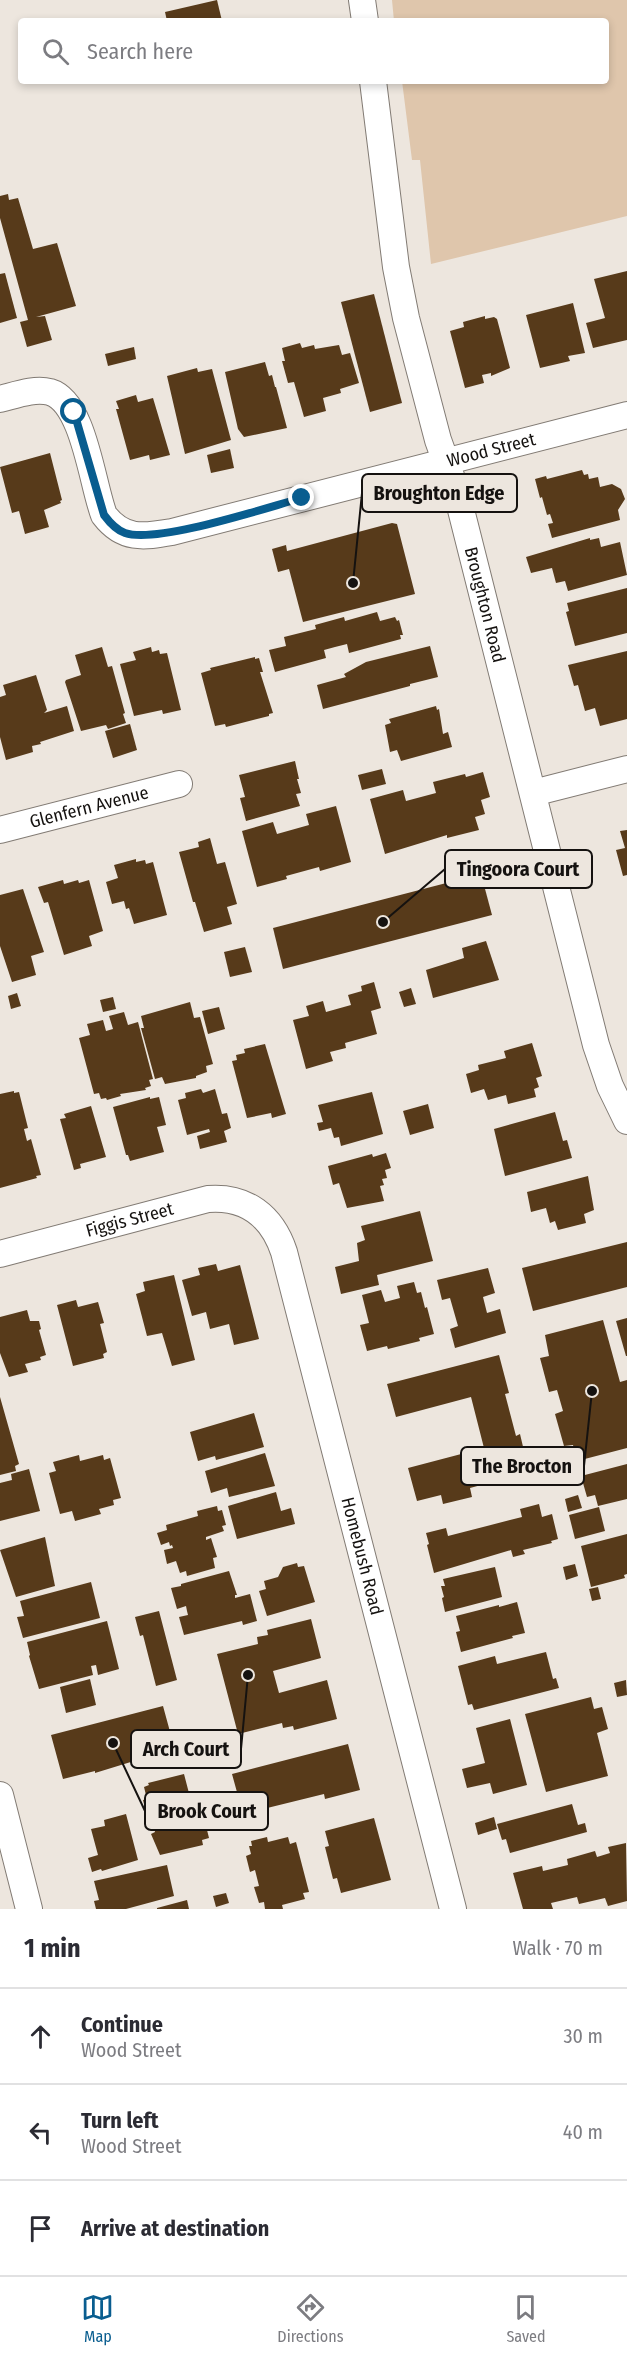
<!DOCTYPE html>
<html lang="en">
<head>
<meta charset="utf-8">
<style>
  body { margin:0; font-family:"Fira Sans Condensed",sans-serif; background:#f7f7f7; color:#2b2b33 }
  .stop { position:absolute; width:18px; height:18px; margin:-14px; border:4px solid #095d8f; border-radius:50%; background:#fff }
  .stop.end { background:#095d8f; border-color:#fff; box-shadow:0 2px 6px #0008 }
  .list { margin:0; padding:0; list-style:none }
  h2 { display:flex; justify-content:space-between; align-items:center; height:78px; margin:0; padding:0 24px; font-size:26px }
  h2 small { font-size:20px; font-weight:400; color:#7c7c81 }
  .list li { display:grid; grid-template-columns:39px 1fr auto; gap:18px; align-items:center; box-sizing:border-box; height:96px; padding:0 24px; border-top:2px solid #e1e1e2 }
  .list b { display:block; font-size:22px; white-space:nowrap }
  .list p { margin:0; font-size:20px; white-space:nowrap; color:#7c7c81 }
  .list em { font-size:20px; font-style:normal; color:#7c7c81 }
  .icon { flex:none; width:33px; height:33px; fill:none; stroke:currentColor; stroke-width:2; stroke-linecap:round; stroke-linejoin:round }
  .map { position:relative; flex:none; width:627px; height:1909px; overflow:hidden }
  .search { position:absolute; background:#fff; box-shadow:0 3px 9px #0003; left:18px; right:18px; top:18px; height:66px; display:flex; align-items:center; gap:15px; box-sizing:border-box; padding:0 21px; border-radius:6px; color:#7c7c81; font-size:22px }
  .sheet { height:366px; background:#fff }
  nav { display:flex; justify-content:space-around; align-items:center; box-sizing:border-box; height:84px; border-top:2px solid #e1e1e2; background:#fff; font-size:16px; color:#7c7c81 }
  nav a { display:grid; justify-items:center; gap:3px }
  nav .on { color:#095d8f }
  .map>svg:first-child { display:block }
  .green { fill:#dfc6ac }
  .building { fill:#573a1a }
  .lines { fill:none; stroke-linecap:round; stroke-linejoin:round }
  .street-casing { stroke:#827b74; stroke-width:28 }
  .street { stroke:#fff; stroke-width:26 }
  .route { stroke:#095d8f; stroke-width:8 }
  .labels { text-anchor:middle; dominant-baseline:central; stroke-width:6; stroke-linejoin:round; paint-order:stroke }
  .street-label { font-size:18px; fill:#151210; stroke:#ede6de }
  .leader { fill:none; stroke:#151210; stroke-width:2 }
  .callout-dot { fill:#151210; stroke:#ede6de; stroke-width:2 }
  .callout { fill:#ede6de; stroke:#151210; stroke-width:2 }
  .callout-label { font-size:20px; text-anchor:middle; font-weight:bold; fill:#151210 }
</style>
</head>
<body>
<div class="map">
<svg width="627" height="1909" viewBox="0 0 627 1909">
  <rect width="100%" height="100%" fill="#ede6de"/>
  <!-- green -->
  <path class="green" d="M392,0h235v216l-196,48 -11,-104h-8l-10,-79h204v-60h-212z"/>
  <!-- building -->
  <g class="building">
    <path d="M217,0l5,21h-55l-2,-9z"/>
    <path d="M8,194l1,6 9,-2 15,51 24,-6 19,63 -40,11 9,-1 7,24 -25,7 -7,-25 8,-2 -28,-102v-22z"/>
    <path d="M627,271v69l-34,8 -7,-25 19,-5 -11,-39z"/>
    <path d="M5,273l12,45 -17,5v-49z"/>
    <path d="M374,294l28,109 -32,9 -29,-110z"/>
    <path d="M573,303l12,50 -17,3 2,5 -30,7 -14,-53z"/>
    <path d="M485,316v3l9,-2 3,2 13,49 -19,8v-3l-9,2 2,8 -19,5 -15,-57 14,-4 -1,-5z"/>
    <path d="M300,343l2,5 12,-3 1,4 24,-4 3,10 8,-2 9,30 -19,6 1,4 -18,5 3,13 -22,6 -10,-35 -6,1 -6,-22h3l-3,-13z"/>
    <path d="M134,347l2,12 -28,7 -3,-12z"/>
    <path d="M265,362l4,14 3,-1 3,12h1l11,41 -43,9 -6,-8 -13,-57z"/>
    <path d="M197,368l1,4 14,-3 19,71 -46,14 -18,-78z"/>
    <path d="M136,395l2,7 15,-4 17,57 -20,5 -1,-5 -19,5 -14,-51h3l-3,-8z"/>
    <path d="M230,449l4,19 -23,5 -4,-18z"/>
    <path d="M50,453l12,47 -2,1 1,2 -17,7 5,17 -24,7 -6,-23 -7,2 -12,-46z"/>
    <path d="M582,470l2,5 4,-1 1,5 9,-2 2,10 12,-3 9,5 4,10 -7,11 2,10 -68,18 -4,-14 5,-1 -3,-9 -3,1 -5,-18 -2,1 -5,-19 11,-3 1,3z"/>
    <path d="M392,523l5,1 18,70 -112,28 -14,-53 -11,3 -6,-23 14,-4 1,6z"/>
    <path d="M590,538v2l9,-2 2,9 19,-5 7,33 -59,16 -3,-10 -9,2 -4,-15 -21,5 -5,-16z"/>
    <path d="M627,588v45l-52,13 -9,-34 3,-1 -2,-8z"/>
    <path d="M377,612l3,9 15,-4 2,4 2,-1 4,15h-3l1,4 -52,14 -2,-9 -12,3 -11,3 2,8 -51,14 -6,-22 17,-4 -2,-9 32,-8 -1,-4 29,-8 1,4z"/>
    <path d="M430,646l8,31 -28,7v2l-87,23 -6,-24 29,-8 -2,-3 22,-12z"/>
    <path d="M102,647l6,20 4,-1 13,47 -2,1 3,9 -18,6 -2,-4 -25,6 -16,-49 1,-2 15,-5 -6,-20z"/>
    <path d="M151,647l1,5 7,-2 1,4 7,-1 14,57 -18,4 -1,-4 -28,6 -14,-52 16,-4 -3,-8z"/>
    <path d="M627,651v68l-27,7 -5,-18 -10,3 -7,-26 -4,1 -6,-21z"/>
    <path d="M255,657v2l4,-1 4,14h-3l13,41 -4,1v2l-43,11 -1,-3 -10,2 -14,-53 10,-3 -1,-2z"/>
    <path d="M36,675l11,35 -3,3 23,-7 7,25 -34,11 1,2 -9,2 1,6 -27,8 -6,-23v-40l6,-2 -3,-10z"/>
    <path d="M436,706l1,4 2,-1 4,25 5,-2 4,15 -51,14 -4,-11 -7,2 -5,-27 6,-2 -2,-4z"/>
    <path d="M130,724l7,26 -24,8 -8,-27z"/>
    <path d="M295,761l4,18h-2l4,14 -5,1 4,12 -54,15 -6,-23 5,-1 -6,-22z"/>
    <path d="M382,769l4,15 -24,6 -4,-15z"/>
    <path d="M483,772l7,25 -9,3 4,14 -10,3 4,13 -32,8v-3l-62,19 -15,-55 33,-9 3,11 30,-8 -3,-11 32,-8 1,3z"/>
    <path d="M336,806l15,56 -31,9 -1,-4 -33,9 1,3 -30,8 -15,-56 31,-9 4,12 32,-9 -3,-11z"/>
    <path d="M627,830v45l-4,1 -7,-26 9,-2 -5,-17z"/>
    <path d="M210,838l7,26 8,-2 12,42 -10,3 5,17 -28,8 -9,-30h-2l-14,-50 20,-5 -1,-5z"/>
    <path d="M136,859v3l9,-2 1,4 7,-2 14,53 -33,9 -5,-16 -3,1 -2,-8 -12,3 -6,-22 12,-4 -4,-13z"/>
    <path d="M481,874l11,41 -209,54 -10,-41z"/>
    <path d="M63,880l1,4 14,-4 1,3 10,-3 14,51 -14,5 3,10 -28,9 -16,-53 -4,1 -6,-16z"/>
    <path d="M23,889l21,63 -13,4 5,19 -24,7 -12,-36v-51z"/>
    <path d="M486,941l13,39 -66,18 -7,-28 38,-12 -2,-10z"/>
    <path d="M245,947l7,25 -22,5 -6,-25z"/>
    <path d="M374,982l7,26 -10,3 6,23 -32,9 1,5 -16,4 3,9 -27,8 -13,-49 16,-4 -3,-10 17,-5 3,11 25,-7 -3,-10 14,-4 -1,-5z"/>
    <path d="M411,988l5,16 -12,3 -5,-15z"/>
    <path d="M17,993l4,13 -10,3 -3,-13z"/>
    <path d="M113,997l3,12 -13,3 -3,-12z"/>
    <path d="M190,1002l4,16 6,-1 13,47 -7,2 1,6 -11,4v2l-31,6 -3,-7 -7,2 -14,-51h3l-3,-12z"/>
    <path d="M219,1007l6,22 -17,5 -6,-23z"/>
    <path d="M124,1012l4,13 10,-3 15,57 -4,1 2,6 -6,2 1,2 -26,4 1,2 -14,4 -1,-2 -5,1 -2,-6 -5,1 -15,-56 11,-3 -3,-11 16,-4 3,11 7,-2 -4,-13z"/>
    <path d="M532,1043l10,33 -6,2 3,9 -5,2 2,8 -28,7 -2,-9 -18,5 -4,-11 -13,4 -5,-19 13,-4 -1,-5 28,-7 -2,-7z"/>
    <path d="M265,1044l21,70 -14,4 -1,-5 -24,5 -15,-57 5,-1 -1,-5 9,-2 -1,-4z"/>
    <path d="M201,1089l2,4 12,-4 7,25 5,-1 4,15 -7,3 3,11 -27,7 -3,-13 13,-4 -1,-3 -22,6 -9,-35 8,-2 -1,-5z"/>
    <path d="M14,1091v2l5,-1 9,36 -4,1 3,12 4,-2 10,36 -5,1 1,2 -37,10v-94z"/>
    <path d="M372,1092l11,42 -42,12 -2,-9 -5,1 -3,-10 -12,3 -2,-8 6,-1 -5,-17z"/>
    <path d="M150,1097v2l9,-2 7,28 -9,2 7,25 -34,9 -2,-6h-2l-13,-48z"/>
    <path d="M428,1104l6,24 -24,7 -7,-24z"/>
    <path d="M91,1106l15,51 -26,7 1,4 -7,2 -14,-51 6,-1 -2,-4z"/>
    <path d="M555,1112l8,29 4,-1 5,18 -67,18 -11,-47z"/>
    <path d="M386,1153l5,15 -6,2 2,8 -5,1 2,6 -4,1 4,15 -37,7 -8,-25 -6,2 -5,-19 44,-12 1,3z"/>
    <path d="M588,1176l6,34 -10,4 2,9 -28,7 -3,-9 -5,2 -4,-15 -15,4 -4,-20z"/>
    <path d="M420,1211l13,50 -56,14 2,10 -38,9 -6,-27 24,-6 -2,-18 8,-3 -4,-14z"/>
    <path d="M627,1242v45l-94,24 -11,-43z"/>
    <path d="M216,1264l2,7 22,-6 19,74 -25,6 -5,-21 -19,5 -4,-17 -14,4 -10,-36 18,-5 -2,-7z"/>
    <path d="M488,1268l7,25 -12,4 4,16 13,-4 6,24 -51,15 -5,-19 8,-3 -8,-28 -8,2 -5,-20z"/>
    <path d="M174,1275l21,85 -23,6 -10,-33 -15,3 -11,-42 9,-3 -2,-9z"/>
    <path d="M414,1282l3,11 4,-1 4,16 2,-1 7,27 -15,4 1,3 -32,8 -1,-3 -20,5 -7,-26 9,-2 -7,-28 19,-5 4,12 15,-4 -3,-12z"/>
    <path d="M76,1300l2,7 20,-5 6,21 -4,1 7,28 -4,2 1,4 -31,8 -16,-61z"/>
    <path d="M27,1310l3,11h9l2,8 -2,1 7,25 -6,2 1,3 -16,4 3,8 -19,5 -9,-24v-36z"/>
    <path d="M627,1318v38h-1l-10,-35z"/>
    <path d="M603,1320l17,62 7,-2v68l-50,13 -4,-16 -9,1 -9,-32 8,-3 -6,-21 -8,2 -9,-34 9,-2 -4,-21z"/>
    <path d="M499,1355l10,38 -4,1 11,42 4,-2 9,38 -59,16 2,9 -29,7 -2,-9 -24,6 -9,-33 76,-20 -13,-51 -75,20 -9,-33z"/>
    <path d="M0,1397l19,67 -4,2 1,5 -16,4z"/>
    <path d="M254,1413l10,34 -48,13 -1,-4 -17,5 -8,-29z"/>
    <path d="M265,1453l10,33 -46,11 -2,-9 -16,5 -6,-22z"/>
    <path d="M79,1455l1,6 23,-6 1,5 6,-2 11,40 -8,2 1,5 -15,4 2,5 -26,7 -3,-10 -12,3 -11,-41 7,-2 -3,-9z"/>
    <path d="M627,1464v35l-29,7 -3,-11 -8,2 -6,-21z"/>
    <path d="M29,1469l11,42 -40,10v-38l12,-3 -1,-6z"/>
    <path d="M276,1492l5,19 10,-3 4,16 -58,15 -9,-33z"/>
    <path d="M578,1495l4,13 -14,4 -3,-13z"/>
    <path d="M539,1504l3,13 10,-3 6,25 -7,2 1,2 -29,7 2,4 -12,3 -2,-7 -77,23 -7,-28 2,-1 -3,-11 20,-5 2,8 74,-19 -2,-8z"/>
    <path d="M217,1506l1,5 4,-1 4,15 -4,1 2,5 -18,6v3l5,-2 6,19 -4,1 2,10 -28,8 -1,-5 -6,2 -4,-12 -9,3 -3,-14 9,-2 -1,-3 -2,1 -1,-4 -8,3 -4,-12 10,-3 -1,-5 32,-9 -1,-5z"/>
    <path d="M599,1507l6,24 -30,8 -6,-24z"/>
    <path d="M627,1534v40l-3,1 1,3 -34,9 -10,-41z"/>
    <path d="M45,1537l10,49 -39,11 -16,-47z"/>
    <path d="M297,1563l1,4 6,-1 11,36 -48,14 -8,-25 7,-2 -2,-8 14,-4 5,-10z"/>
    <path d="M575,1564l3,12 -12,4 -3,-13z"/>
    <path d="M495,1567l7,30 -57,15 -3,-14 2,-1 -3,-11h4l-2,-7z"/>
    <path d="M229,1571l8,24h-2v3l15,-4 7,27 -14,4 -1,-4 -58,14 -5,-18 9,-2 -1,-4 -1,-5 -9,3 -6,-21 10,-2v-2z"/>
    <path d="M91,1582l9,36 -77,20 -6,-21 7,-1 -4,-15z"/>
    <path d="M598,1587l3,12 -9,2 -3,-12z"/>
    <path d="M517,1602l8,31 -13,3 1,2 -52,14 -5,-20 4,-1 -4,-15 43,-11v2z"/>
    <path d="M159,1611l18,69 -21,6 -13,-51 -3,1 -5,-19z"/>
    <path d="M311,1619l10,39 -48,13 6,22 48,-13 10,39 -43,11 -1,-4 -10,2 -1,-5 -44,11 -21,-80 41,-10 -1,-7 11,-2 -1,-5z"/>
    <path d="M107,1621l12,48 -21,6 -2,-10 -5,1 2,9 -54,14 -10,-33 1,-1 -3,-13z"/>
    <path d="M546,1652l7,27 3,-1 3,10 -85,22 -2,-6 -4,1 -10,-39 37,-10 2,8z"/>
    <path d="M90,1679l6,26 -30,8 -6,-26z"/>
    <path d="M626,1680l1,15 -10,2 -3,-14z"/>
    <path d="M591,1697l3,12 8,-2 6,22 -11,4 11,43 -62,16 -21,-78z"/>
    <path d="M163,1706l12,44 -40,13 -1,-2 -39,12v-2l-32,8 -12,-44z"/>
    <path d="M510,1719l17,66 -34,9 -3,-11 -23,5 -5,-19 23,-6 -9,-35z"/>
    <path d="M348,1744l12,46 -35,9 -1,-5 -81,20 -11,-40z"/>
    <path d="M184,1774l13,50 8,-2 4,16 -7,2 1,5 -43,10 -9,-21 4,-2 -6,-24h-4l-2,-8 4,-1 -3,-12 5,-2 -1,-2z"/>
    <path d="M572,1804l6,21 7,-2 2,9 -77,21 -4,-14 -4,1 -5,-16z"/>
    <path d="M126,1814l12,46 -36,11 -1,-2 -9,3 -4,-14 10,-3 -7,-26 14,-3 -1,-6z"/>
    <path d="M494,1817l3,12 -19,6 -3,-12z"/>
    <path d="M374,1818l17,62 -50,13 -4,-15 -4,1 -8,-32 4,-1 -4,-15z"/>
    <path d="M267,1837l1,5 20,-5 2,7 6,-2 13,50 -6,1 2,6 -23,6 1,4h-18l-1,-7 -5,1 -5,-16 5,-1 -4,-16 -5,2 -4,-16 5,-2 -2,-8h3l-1,-5z"/>
    <path d="M626,1843l1,58 -19,5 -3,-8 -26,6 -2,-7 -26,6 2,6h-30l-10,-36 29,-7 1,5 25,-6 -1,-6 28,-8 2,6 13,-4 -2,-6z"/>
    <path d="M167,1865l7,31 -48,13h-30l-2,-8 5,-1 -5,-19z"/>
    <path d="M226,1893l3,10 -13,4 -3,-11z"/>
    <path d="M187,1900l2,9h-32v-1z"/>
  </g>
  <g class="lines">
    <!-- street casing -->
    <g class="street-casing">
      <g id="street">
        <path d="M362,0l3,21"/>
        <path id="s1" d="M373,81l23,186 10,51 32,122 18,50 140,555 14,41 17,35"/>
        <path id="s2" d="M0,399c16,-4 34,-11 50,-7 34,10 42,92 54,123 19,25 39,22 68,17l455,-117"/>
        <path d="M533,793l94,-24"/>
        <path id="s3" d="M0,830l179,-46"/>
        <path id="s4" d="M0,1254l208,-55c38,-3 64,17 76,53l169,657"/>
        <path d="M0,1795l29,114"/>
      </g>
    </g>
    <!-- street -->
    <use href="#street" class="street"/>
  </g>
  <g class="lines">
    <!-- route -->
    <path class="route" d="M74,412l30,103c6,8 12,15 21,18 32,11 140,-25 177,-35"/>
  </g>
  <g class="labels">
    <!-- street labels -->
    <g class="street-label">
      <text stroke="none"><textPath href="#s2" startOffset="594">Wood Street</textPath></text>
      <text stroke="none"><textPath href="#s1" startOffset="537">Broughton Road</textPath></text>
      <text stroke="none"><textPath href="#s3" startOffset="92">Glenfern Avenue</textPath></text>
      <text stroke="none"><textPath href="#s4" startOffset="134">Figgis Street</textPath></text>
      <text stroke="none"><textPath href="#s4" startOffset="630">Homebush Road</textPath></text>
    </g>
  </g>
  <!-- callouts -->
  <path class="leader" d="M353 583L362 493M383 922L445 869M592 1391L584 1466M248 1675L241 1749M113 1743L145 1811"/>
  <g class="callout-dot">
    <circle cx="353" cy="583" r="6"/>
    <circle cx="383" cy="922" r="6"/>
    <circle cx="592" cy="1391" r="6"/>
    <circle cx="248" cy="1675" r="6"/>
    <circle cx="113" cy="1743" r="6"/>
  </g>
  <g class="callout">
    <rect x="362" y="474" width="155" height="38" rx="6"/>
    <rect x="445" y="850" width="147" height="38" rx="6"/>
    <rect x="461" y="1447" width="123" height="38" rx="6"/>
    <rect x="131" y="1730" width="110" height="38" rx="6"/>
    <rect x="145" y="1792" width="123" height="38" rx="6"/>
  </g>
  <g class="callout-label">
    <text x="439" y="500">Broughton Edge</text>
    <text x="518" y="876">Tingoora Court</text>
    <text x="522" y="1473">The Brocton</text>
    <text x="186" y="1756">Arch Court</text>
    <text x="207" y="1818">Brook Court</text>
  </g>
</svg>
<div class="stop" style="left:74px;top:412px"></div>
<div class="stop end" style="left:302px;top:498px"></div>
<div class="search"><svg class="icon" aria-label="search" viewBox="0 0 24 24"><circle cx="10" cy="10" r="6"/><path d="M15 15l6 6"/></svg>Search here</div>
</div>
<section class="sheet">
<h2>1 min<small>Walk · 70 m</small></h2>
<ul class="list">
<li><svg class="icon" aria-label="ahead" viewBox="0 0 24 24"><path d="M12 20V5M6 11l6-6 6 6"/></svg><div><b>Continue</b><p>Wood Street</p></div><em>30 m</em></li>
<li><svg class="icon" aria-label="left" viewBox="0 0 24 24"><path d="M17 20v-9H6M10 6l-5 5 5 5"/></svg><div><b>Turn left</b><p>Wood Street</p></div><em>40 m</em></li>
<li><svg class="icon" aria-label="arrive" viewBox="0 0 24 24"><path d="M6 21V4h12l-3 4 3 4H6"/></svg><div><b>Arrive at destination</b></div></li>
</ul>
</section>
<nav>
<a class="on"><svg class="icon" aria-label="map" viewBox="0 0 24 24"><path d="M3 6l6-2 6 2 6-2v14l-6 2-6-2-6 2zM9 4v14M15 6v14"/></svg>Map</a>
<a><svg class="icon" aria-label="directions" viewBox="0 0 24 24"><path d="M12 3l9 9-9 9-9-9zM9 14v-3h6M13 9l2 2-2 2"/></svg>Directions</a>
<a><svg class="icon" aria-label="saved" viewBox="0 0 24 24"><path d="M7 4h10v16l-5-4-5 4z"/></svg>Saved</a>
</nav>
</body>
</html>
